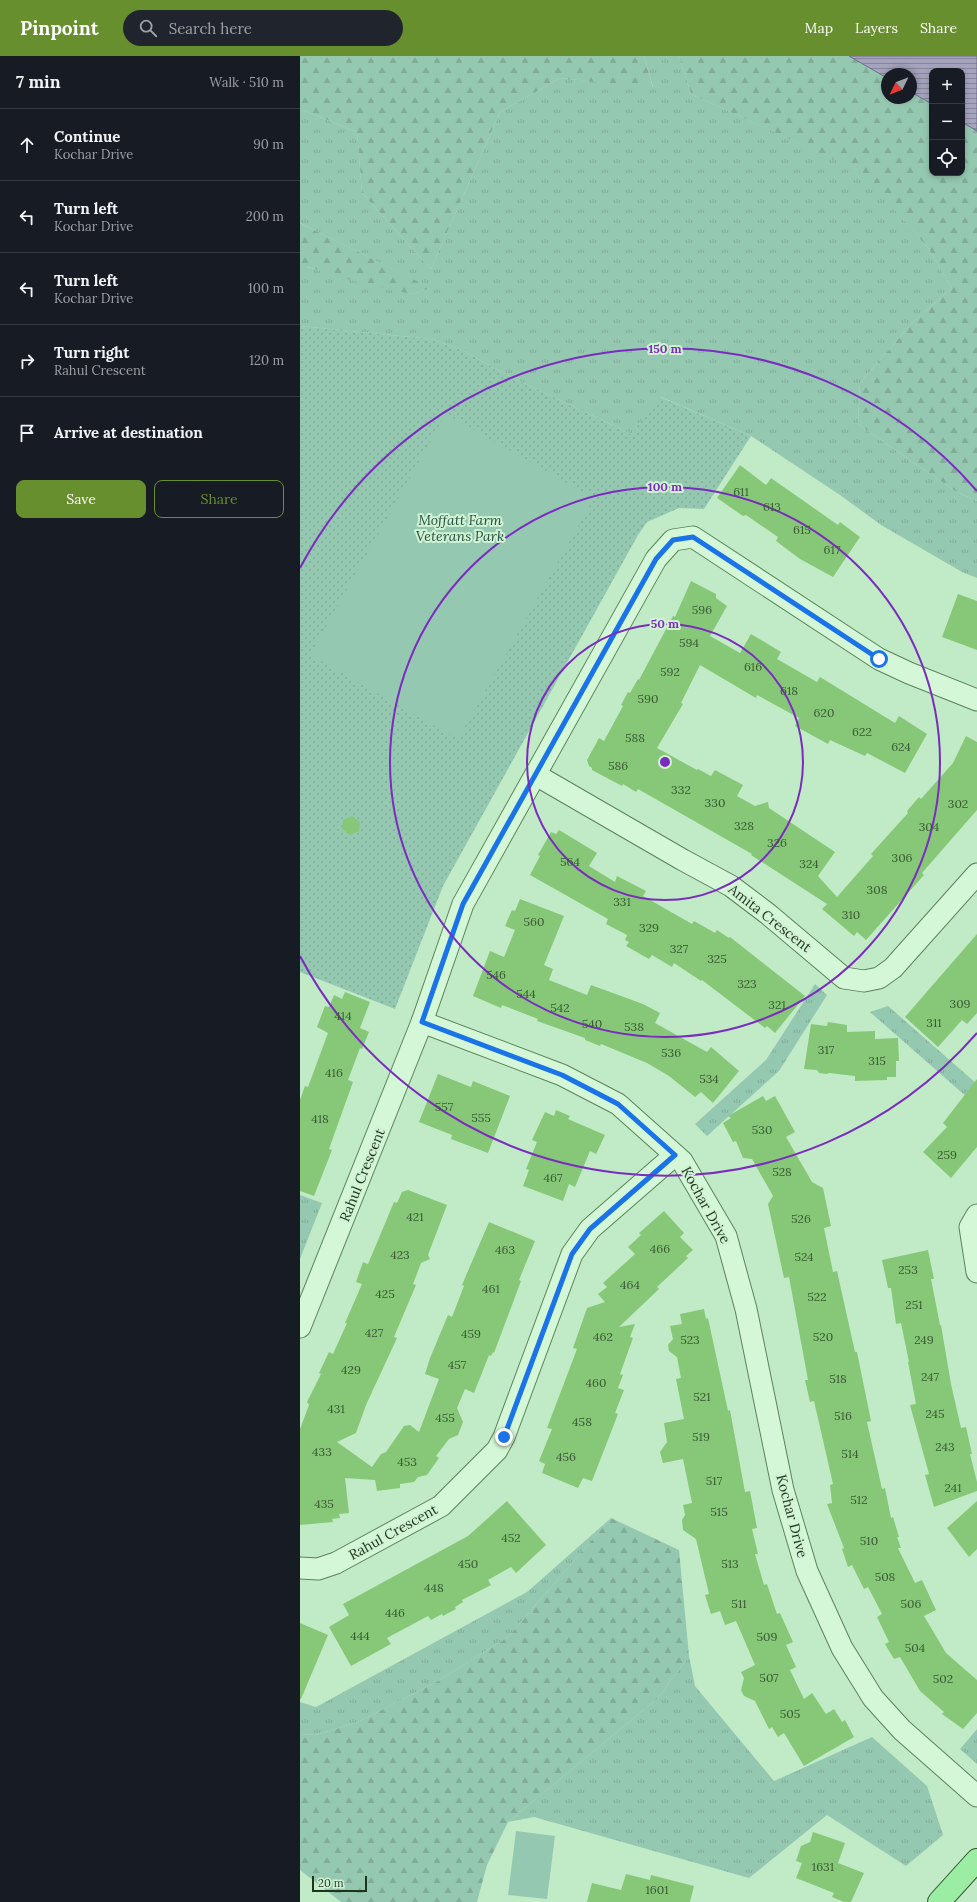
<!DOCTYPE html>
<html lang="en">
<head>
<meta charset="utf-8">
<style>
  body { margin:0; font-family:Lora,serif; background:#20242c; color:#f1f3f6 }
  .controls { position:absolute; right:12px; top:12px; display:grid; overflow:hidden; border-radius:8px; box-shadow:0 2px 6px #0003 }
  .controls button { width:36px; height:36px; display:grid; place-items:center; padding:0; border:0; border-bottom:1px solid #363941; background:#171b24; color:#f1f3f6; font:20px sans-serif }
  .compass { position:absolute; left:581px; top:12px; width:36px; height:36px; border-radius:50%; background:#171b24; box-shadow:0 2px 6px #0003; rotate:227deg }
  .scale { position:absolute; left:12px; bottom:10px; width:55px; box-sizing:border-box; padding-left:4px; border:2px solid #1f341d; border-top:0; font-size:11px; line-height:14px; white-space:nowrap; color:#1f341d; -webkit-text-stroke:3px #d0f3d4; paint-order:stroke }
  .stop { position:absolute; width:12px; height:12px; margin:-9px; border:3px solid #1a73e8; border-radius:50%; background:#fff }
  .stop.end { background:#1a73e8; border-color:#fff; box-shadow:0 1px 4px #0008 }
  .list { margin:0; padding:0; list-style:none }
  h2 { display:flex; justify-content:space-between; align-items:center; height:52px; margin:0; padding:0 16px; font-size:17px }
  h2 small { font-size:13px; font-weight:400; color:#9ea1a6 }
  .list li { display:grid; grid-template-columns:26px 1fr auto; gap:12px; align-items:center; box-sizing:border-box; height:72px; padding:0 16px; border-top:1px solid #363941 }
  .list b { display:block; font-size:15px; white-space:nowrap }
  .list p { margin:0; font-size:13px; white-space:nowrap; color:#9ea1a6 }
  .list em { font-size:13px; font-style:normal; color:#9ea1a6 }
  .actions { display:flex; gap:8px; padding:12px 16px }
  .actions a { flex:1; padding:9px 0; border:1px solid #678f2d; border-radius:8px; text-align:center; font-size:14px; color:#678f2d }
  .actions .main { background:#678f2d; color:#fff }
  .icon { flex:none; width:22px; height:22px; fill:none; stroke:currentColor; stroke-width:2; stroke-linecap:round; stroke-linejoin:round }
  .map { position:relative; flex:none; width:677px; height:1846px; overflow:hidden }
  header { display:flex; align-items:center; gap:24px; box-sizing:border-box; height:56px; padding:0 20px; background:#678f2d; color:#fff }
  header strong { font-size:19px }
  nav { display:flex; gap:22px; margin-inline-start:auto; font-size:14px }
  .search { width:280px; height:36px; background:#20242c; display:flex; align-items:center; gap:10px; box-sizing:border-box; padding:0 14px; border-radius:22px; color:#9ea1a6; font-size:15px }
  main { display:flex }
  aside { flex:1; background:#171b24 }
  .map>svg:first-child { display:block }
  .grass { fill:url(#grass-tufts) }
  .forest { fill:url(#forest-firs) }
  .park { fill:url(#park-dots) }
  .pitch { fill:#95c8b1 }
  .water { fill:url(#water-rules); stroke:#706b8b }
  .building { fill:#86c878 }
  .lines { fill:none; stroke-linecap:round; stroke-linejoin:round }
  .minor-casing { stroke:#5c8359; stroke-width:23 }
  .primary-casing { stroke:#32512e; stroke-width:24 }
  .minor { stroke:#d3f7d7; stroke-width:21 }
  .primary { stroke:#9aeda2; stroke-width:22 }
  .route { stroke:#1a73e8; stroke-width:5 }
  .ring { fill:none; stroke:#7b2cbf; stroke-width:2 }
  .labels { text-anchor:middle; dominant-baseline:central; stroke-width:4; stroke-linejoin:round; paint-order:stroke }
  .number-label { font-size:12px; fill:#395934 }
  .park-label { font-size:14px; font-style:italic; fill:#254f41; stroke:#d0f3d4 }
  .street-label { font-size:14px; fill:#1f341d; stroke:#d0f3d4 }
  .centre { fill:#7b2cbf; stroke:#d0f3d4; stroke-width:2 }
  .ring-label { font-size:12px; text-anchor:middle; font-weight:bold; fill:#7b2cbf; stroke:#d0f3d4; stroke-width:4; stroke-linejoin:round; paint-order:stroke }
</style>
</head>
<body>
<header>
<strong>Pinpoint</strong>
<div class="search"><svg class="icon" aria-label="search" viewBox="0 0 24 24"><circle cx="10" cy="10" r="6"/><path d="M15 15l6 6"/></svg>Search here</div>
<nav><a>Map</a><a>Layers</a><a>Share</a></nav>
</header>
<main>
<aside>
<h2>7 min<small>Walk · 510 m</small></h2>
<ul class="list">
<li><svg class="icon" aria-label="ahead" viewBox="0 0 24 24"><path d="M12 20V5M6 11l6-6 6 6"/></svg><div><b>Continue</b><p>Kochar Drive</p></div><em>90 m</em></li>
<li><svg class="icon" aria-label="left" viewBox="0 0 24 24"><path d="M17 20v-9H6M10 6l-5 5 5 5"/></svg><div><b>Turn left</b><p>Kochar Drive</p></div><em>200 m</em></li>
<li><svg class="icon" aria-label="left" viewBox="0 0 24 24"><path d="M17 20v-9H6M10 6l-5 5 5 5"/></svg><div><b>Turn left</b><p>Kochar Drive</p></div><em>100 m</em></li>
<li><svg class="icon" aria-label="right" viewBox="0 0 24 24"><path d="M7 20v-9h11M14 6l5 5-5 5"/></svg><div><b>Turn right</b><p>Rahul Crescent</p></div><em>120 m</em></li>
<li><svg class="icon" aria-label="arrive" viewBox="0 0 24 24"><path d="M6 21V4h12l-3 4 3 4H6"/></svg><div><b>Arrive at destination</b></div></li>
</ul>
<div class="actions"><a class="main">Save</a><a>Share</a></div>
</aside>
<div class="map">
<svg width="677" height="1846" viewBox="0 0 677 1846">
  <defs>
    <pattern id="grass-tufts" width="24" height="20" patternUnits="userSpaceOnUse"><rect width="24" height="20" fill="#95c8b1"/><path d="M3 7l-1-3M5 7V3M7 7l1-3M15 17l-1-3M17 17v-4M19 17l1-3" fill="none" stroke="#80ac98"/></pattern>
    <pattern id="forest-firs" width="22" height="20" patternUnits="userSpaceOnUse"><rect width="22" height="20" fill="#95c8b1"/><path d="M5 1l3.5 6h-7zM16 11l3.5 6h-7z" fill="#80ac98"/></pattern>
    <pattern id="park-dots" width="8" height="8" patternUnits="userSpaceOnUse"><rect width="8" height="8" fill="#95c8b1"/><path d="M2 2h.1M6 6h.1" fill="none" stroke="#80ac98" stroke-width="1.8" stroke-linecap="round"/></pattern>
    <pattern id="water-rules" width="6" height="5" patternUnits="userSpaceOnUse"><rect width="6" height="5" fill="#a6a3be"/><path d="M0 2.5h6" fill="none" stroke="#87869a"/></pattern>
  </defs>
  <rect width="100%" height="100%" fill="#c1ebc6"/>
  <!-- grass -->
  <g class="grass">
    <path d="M344,0h35l12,38 172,78 65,76 24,40 -41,36 -51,59 -2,41 97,67 22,10v77l-15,-6 -81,-47 -41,-30 -89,-59 -90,-39 -30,37 -130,-62 -39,-22 -31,-11 -131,-13v-59h7l105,27 18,-6 -130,-65v-114l57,23 5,61 69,76 69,-157 60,-34 93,9z"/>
    <path d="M515,928l12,11 -48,76 -72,65 -12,-12 71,-64z"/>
    <path d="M588,950l89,78v22l-107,-94z"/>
    <path d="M0,1139l22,8 -22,56z"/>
    <path d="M311,1462l-103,119 -70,44 -80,41 -42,13 -16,-1v-32l16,5 211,-115z"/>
    <path d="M389,1600l6,30 79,95 98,-44 55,49 16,49 -37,31 -79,-51 -78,63 -215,-61 -26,5 149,-123z"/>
    <path d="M677,1673v35l-17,-15z"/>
  </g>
  <!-- forest -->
  <g class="forest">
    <path d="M0,0h344l9,32 -93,-10 -60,34 -69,157 -69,-76 -5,-61 -57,-23z"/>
    <path d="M379,0h170l38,22v20h24v-6l21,12v69h30v-51l15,9v370l-22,-10 -97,-67 2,-41 51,-59 41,-36 -24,-40 -66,-76 -171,-78z"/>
    <path d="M0,167l131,65 -19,6 -44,-9 -60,-18h-8z"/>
    <path d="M311,1462l68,32 10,106 -32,43 -149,123 -21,43 -10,37h-136l-41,-32v-136l16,1 42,-13 80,-41 70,-44z"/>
  </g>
  <!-- park -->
  <path class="park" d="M0,270l131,13 31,11 39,22 130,62 29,-37 91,39 -47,73 -25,-1 -32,14 -9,13 -195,351 -48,123 -95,-37z"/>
  <!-- pitch -->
  <g class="pitch">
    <path d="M146,358l148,84 -136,241 -148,-84z"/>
    <path d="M216,1775l39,5 -8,63 -39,-4z"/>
  </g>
  <!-- water -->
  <path class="water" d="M549,0h128v75l-15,-9v-51h-30v33l-21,-12v-18h-24v4z"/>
  <!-- building -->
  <g class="building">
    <path d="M440,409l26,20 5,-7 67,47 2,-3 20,15 -27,40 -33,-18 -24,-18 2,-4 -32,-22 -3,1 -26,-18z"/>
    <path d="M391,525l25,13v4l11,8 -17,30 30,17 11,-19 30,18 -4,7 40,23 3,-5 75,46 4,-7 28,18 -22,39 -38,-20 -2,3 -35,-16 -2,4 -33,-18 4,-8 -42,-23 -1,3 -56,-33 -19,38 2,1 -26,44 40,22 1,-1 13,7 4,-6 28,15 -6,11 18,10 13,-4 1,6 66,44 -17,24 19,21 36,-41 -2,-2 37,-41 -1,-2 12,-14 2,2 32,-36 13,-27 11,6v68l-55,63 2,2 -58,65 -9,-8 -3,4 -32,-27 5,-5 -76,-49 1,-1 -114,-65 -2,3 -13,-8 -1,2 -30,-16v-2l-3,-2 -2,-6 12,-22 5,3 19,-35 -2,-1 7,-13 2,1 8,-14 1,1 34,-64 2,1z"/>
    <path d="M658,538l19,7v49l-35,-13z"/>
    <path d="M52,760l8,6 -1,9 -9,4 -8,-6 1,-9z"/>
    <path d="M259,774l38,23 -8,13 26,16 2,-6 29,15 -3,5 49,28 2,-3 21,12 2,-3 12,8 1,-1 75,59 -30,37 -8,-7 -2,2 -63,-48 -1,1 -27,-18 -2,4 -20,-12 -3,4 -23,-13 3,-4 -4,-2 2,-5 -21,-11 2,-5 -78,-44 10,-19 -2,-1 13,-23 5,2z"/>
    <path d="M220,843l44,17 -20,49 9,4 -4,11 38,15 4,-10 52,19 17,9 -5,10 52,29 4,-5 28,24 -26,32 -12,-11 -6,5 -26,-21 -22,-13 -46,-19 -1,2 -15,-6v-2l-48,-17 1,-2 -36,-14 -1,3 -28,-12 17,-45 14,6 11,-27 -10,-4 7,-16 3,1z"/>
    <path d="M677,878v79l-10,11 -5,-4 -24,27 -33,-30z"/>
    <path d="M45,936l25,10 -10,26 9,4 -7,17 -2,-1 -12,32 5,2 -24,67 3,1 -18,46 -14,-5v-91l5,-14 3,1 20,-54 -11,-6 8,-21 4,1 5,-12 8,4z"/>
    <path d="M528,966l19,3v7l28,-1v8l23,-1 1,23h-3v16h-9v3l-32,1v-5l-26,-3 -2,1 -8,-1 -2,-3 -13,-1 7,-45 16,2z"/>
    <path d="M138,1018l33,13 2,-6 37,15 -22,57 -37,-14 1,-4 -33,-13z"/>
    <path d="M677,1023v68l-26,31 -28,-26 24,-25 -4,-4z"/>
    <path d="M463,1040l3,5 9,-5 20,36 -9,5 26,45 11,6 8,38 -7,2 9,44 4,-1 18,81h2l14,69 -4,1 15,67 3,-1 6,30 2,-1 6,20h-2l4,11h-3l17,35 7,-3 14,30 -12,6 22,37 31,27v33l-14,16 -21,-15 2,-2 -24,-21 -20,-34 -6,2 -9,-15 4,-2 -12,-25 5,-3 -14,-27 -4,2 -12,-24 -4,2 -6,-18 2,-1 -17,-44 5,-1 -2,-18 3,-1 -19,-83 -4,1 -5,-22h3l-19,-103 -5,1 -16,-74 5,-8 -21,-37 -9,-1 -7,-17 -3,1 -10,-19 8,-5 -3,-2z"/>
    <path d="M256,1054l14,6 -2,3 37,16 -9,19 -6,-3 -15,36 -6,-3 -6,17 -40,-15 6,-16 -3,-1 11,-27 -5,-2 13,-28 9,4z"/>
    <path d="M108,1134l39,15 -19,50 2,4 -9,4 -8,21 3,1 -22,52 3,1 -31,67 -10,28 -19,9 35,25 9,-13 5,-2 18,-26 6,-1 9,7 20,-53 -14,-5 5,-16 18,-43 4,2 12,-31 -2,-1 27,-63 46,19 -16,39 2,1 -27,72 -1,-1 -2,4 -2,-1 -15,38 -9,-4 -8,19 6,14 -5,13 -9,4 -13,17 3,2 -12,17 -9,2 -4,5 -14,2v4l-23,3 -2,-11 -30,-2 4,35 -10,1 1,4 -8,1 1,3 -33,3v-96l9,-24 -2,-3 14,-28 -2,-1 10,-21 4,2 14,-31h-2l17,-39 -6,-2 7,-20 5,2 26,-62 3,1 5,-11z"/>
    <path d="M364,1155l20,22 -4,4 13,13 -7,6 2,2 -31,29 2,2 -40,38 16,-3 -5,13 3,1 -13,36 3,1 -5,13 6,2 -9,23 3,1 -26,67 -9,-3 -5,10 -36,-15 3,-9 -6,-3 13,-32 -5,-1 30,-79 -4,-1 14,-40 18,-6 -7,-8 9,-7 -4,-4 32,-29 -7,-7 13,-12 -2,-2z"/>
    <path d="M628,1194l6,29h-3l9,46h1l10,59 10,44 5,-1 6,27h-2l7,28v9l-43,16 -9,-32 4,-1 -19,-69 6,-1 -8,-42h1l-8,-39 -5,1 -5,-36h-3l-6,-28z"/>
    <path d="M404,1253l2,10 2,-1 20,93 2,-1 15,82 5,-1 7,37 -5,1 6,25h-3l9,31 3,-1 10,30 3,-1 13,29 -7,3 10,22 -6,3 14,29 8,-6 14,21 8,-5 8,13 3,-2 9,17 -50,29 -20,-33 -6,4 -6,-10 -3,2 -14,-28 -11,-5 -3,-6 3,-12 -3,-6 14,-7 -19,-44 -11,4 -5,-14 -9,3 -6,-19 4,-1 -13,-55 -13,-9 -1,-10 3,-5 -2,-10 9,-2 -9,-44 -20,4 -3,-11 7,-10 -3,-19 20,-4 -8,-40 5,-1 -4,-21 -8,-6 -1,-6 5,-6 -3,-13 12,-2 -2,-10z"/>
    <path d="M207,1445l39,44 -30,28 -5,-6 -23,13 3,5 -29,15 1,2 -8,5 1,2 -13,7 -1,-2 -11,6 -3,-4 -41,22 4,6 -40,22 -22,-39 20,-12 -6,-11 125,-68z"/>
    <path d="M677,1445v48l-8,8 -22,-29z"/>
    <path d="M0,1567l28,12 -27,64h-1z"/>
    <path d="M513,1776l32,11 -7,20 26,10 -13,29h-7l-12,-5 2,-4 -38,-15 6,-15 -6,-2 5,-15 9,-4z"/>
    <path d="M326,1818l24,6 1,-5 43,11 -4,16h-103l5,-19 29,7z"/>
  </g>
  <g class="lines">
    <!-- minor casing -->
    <g class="minor-casing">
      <g id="minor">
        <path d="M236,719l147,85 48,26 37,28 76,64 20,3 15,-3 14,-10 84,-94"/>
        <path d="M122,966l140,53 56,29 64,57 44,75 20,73 37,181 24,81 35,77 31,50 29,32 75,66"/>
        <path d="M677,1159l-7,12 7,45"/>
        <path d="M0,1271l122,-305 41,-118 193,-345 17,-19 20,-3 186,122 30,14 68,27"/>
        <path d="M0,1512l18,1 18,-6 105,-57 56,-56 7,-13 68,-183 18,-25 85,-74"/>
      </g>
    </g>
    <!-- primary casing -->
    <g class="primary-casing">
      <path id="primary" d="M639,1846l38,-42"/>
    </g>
    <!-- minor -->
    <use href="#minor" class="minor"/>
    <!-- primary -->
    <use href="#primary" class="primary"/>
  </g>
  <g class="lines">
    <!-- route -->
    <path class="route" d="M204,1381l68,-183 18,-25 85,-74 -57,-51 -56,-29 -140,-53 41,-118 193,-345 17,-19 20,-3 186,122"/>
  </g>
  <!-- distance rings -->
  <g class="ring">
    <circle cx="365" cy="706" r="138"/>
    <circle cx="365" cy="706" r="275"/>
    <path d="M677 977A413 413 0 0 1 0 900M0 512A413 413 0 0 1 677 435"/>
  </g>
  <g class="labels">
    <!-- number labels -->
    <g class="number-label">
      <text x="441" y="435">611</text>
      <text x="472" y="450">613</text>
      <text x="502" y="473">615</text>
      <text x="532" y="493">617</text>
      <text x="402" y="553">596</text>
      <text x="389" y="586">594</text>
      <text x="453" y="610">616</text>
      <text x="370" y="615">592</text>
      <text x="489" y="634">618</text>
      <text x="348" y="642">590</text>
      <text x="524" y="656">620</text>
      <text x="562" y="675">622</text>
      <text x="335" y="681">588</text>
      <text x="601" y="690">624</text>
      <text x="318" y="709">586</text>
      <text x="381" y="733">332</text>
      <text x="415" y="746">330</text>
      <text x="658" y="747">302</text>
      <text x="444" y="769">328</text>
      <text x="629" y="770">304</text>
      <text x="477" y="786">326</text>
      <text x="602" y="801">306</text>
      <text x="270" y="805">564</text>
      <text x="509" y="807">324</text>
      <text x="577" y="833">308</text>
      <text x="322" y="845">331</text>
      <text x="551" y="858">310</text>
      <text x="234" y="865">560</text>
      <text x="349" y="871">329</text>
      <text x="379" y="892">327</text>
      <text x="417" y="902">325</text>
      <text x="196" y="918">546</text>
      <text x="447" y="927">323</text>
      <text x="226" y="937">544</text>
      <text x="660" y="947">309</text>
      <text x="477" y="948">321</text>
      <text x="260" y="951">542</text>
      <text x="43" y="959">414</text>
      <text x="634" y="966">311</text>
      <text x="292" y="967">540</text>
      <text x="334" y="970">538</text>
      <text x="526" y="993">317</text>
      <text x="371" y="996">536</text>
      <text x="577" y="1004">315</text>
      <text x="34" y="1016">416</text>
      <text x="409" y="1022">534</text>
      <text x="144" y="1050">557</text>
      <text x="181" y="1061">555</text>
      <text x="20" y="1062">418</text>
      <text x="462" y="1073">530</text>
      <text x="647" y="1098">259</text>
      <text x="482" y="1115">528</text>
      <text x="253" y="1121">467</text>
      <text x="115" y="1160">421</text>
      <text x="501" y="1162">526</text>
      <text x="360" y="1192">466</text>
      <text x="205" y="1193">463</text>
      <text x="100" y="1198">423</text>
      <text x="504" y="1200">524</text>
      <text x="608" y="1213">253</text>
      <text x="330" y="1228">464</text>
      <text x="191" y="1232">461</text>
      <text x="85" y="1237">425</text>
      <text x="517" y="1240">522</text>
      <text x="614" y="1248">251</text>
      <text x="74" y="1276">427</text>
      <text x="171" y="1277">459</text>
      <text x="303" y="1280">462</text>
      <text x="523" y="1280">520</text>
      <text x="390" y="1283">523</text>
      <text x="624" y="1283">249</text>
      <text x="157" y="1308">457</text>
      <text x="51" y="1313">429</text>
      <text x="630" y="1320">247</text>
      <text x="538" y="1322">518</text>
      <text x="296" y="1326">460</text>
      <text x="402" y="1340">521</text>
      <text x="36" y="1352">431</text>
      <text x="635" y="1357">245</text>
      <text x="543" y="1359">516</text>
      <text x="145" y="1361">455</text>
      <text x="282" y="1365">458</text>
      <text x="401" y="1380">519</text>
      <text x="645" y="1390">243</text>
      <text x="22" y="1395">433</text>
      <text x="550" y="1397">514</text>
      <text x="266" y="1400">456</text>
      <text x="107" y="1405">453</text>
      <text x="414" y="1424">517</text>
      <text x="653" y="1431">241</text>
      <text x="559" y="1443">512</text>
      <text x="24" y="1447">435</text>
      <text x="419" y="1455">515</text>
      <text x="211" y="1481">452</text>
      <text x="569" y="1484">510</text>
      <text x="168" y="1507">450</text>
      <text x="430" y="1507">513</text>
      <text x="585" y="1520">508</text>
      <text x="134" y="1531">448</text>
      <text x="439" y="1547">511</text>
      <text x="611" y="1547">506</text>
      <text x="95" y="1556">446</text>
      <text x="60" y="1579">444</text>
      <text x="467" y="1580">509</text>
      <text x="615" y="1591">504</text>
      <text x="469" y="1621">507</text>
      <text x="643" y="1622">502</text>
      <text x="490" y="1657">505</text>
      <text x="523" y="1810">1631</text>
      <text x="357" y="1833">1601</text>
    </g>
    <!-- park labels -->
    <g class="park-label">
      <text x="160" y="464">Moffatt Farm<tspan x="160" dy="16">Veterans Park</tspan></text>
    </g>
    <!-- street labels -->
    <g class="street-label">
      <text transform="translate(470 862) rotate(38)">Amita Crescent</text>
      <text transform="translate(62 1119) rotate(-68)">Rahul Crescent</text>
      <text transform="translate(406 1149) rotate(61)">Kochar Drive</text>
      <text transform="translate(492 1460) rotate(75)">Kochar Drive</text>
      <text transform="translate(93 1476) rotate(-29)">Rahul Crescent</text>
    </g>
  </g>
  <circle cx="365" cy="706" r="6" class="centre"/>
  <g class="ring-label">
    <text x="365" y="297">150 m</text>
    <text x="365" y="435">100 m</text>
    <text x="365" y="572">50 m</text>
  </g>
</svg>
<div class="controls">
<button>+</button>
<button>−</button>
<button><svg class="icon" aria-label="locate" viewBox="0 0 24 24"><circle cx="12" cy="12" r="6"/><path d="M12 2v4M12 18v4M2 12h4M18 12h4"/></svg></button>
</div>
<svg class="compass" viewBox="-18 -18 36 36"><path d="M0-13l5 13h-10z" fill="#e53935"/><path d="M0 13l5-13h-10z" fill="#9ea1a6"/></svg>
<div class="scale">20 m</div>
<div class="stop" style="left:579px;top:603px"></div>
<div class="stop end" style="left:204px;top:1381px"></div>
</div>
</main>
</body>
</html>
